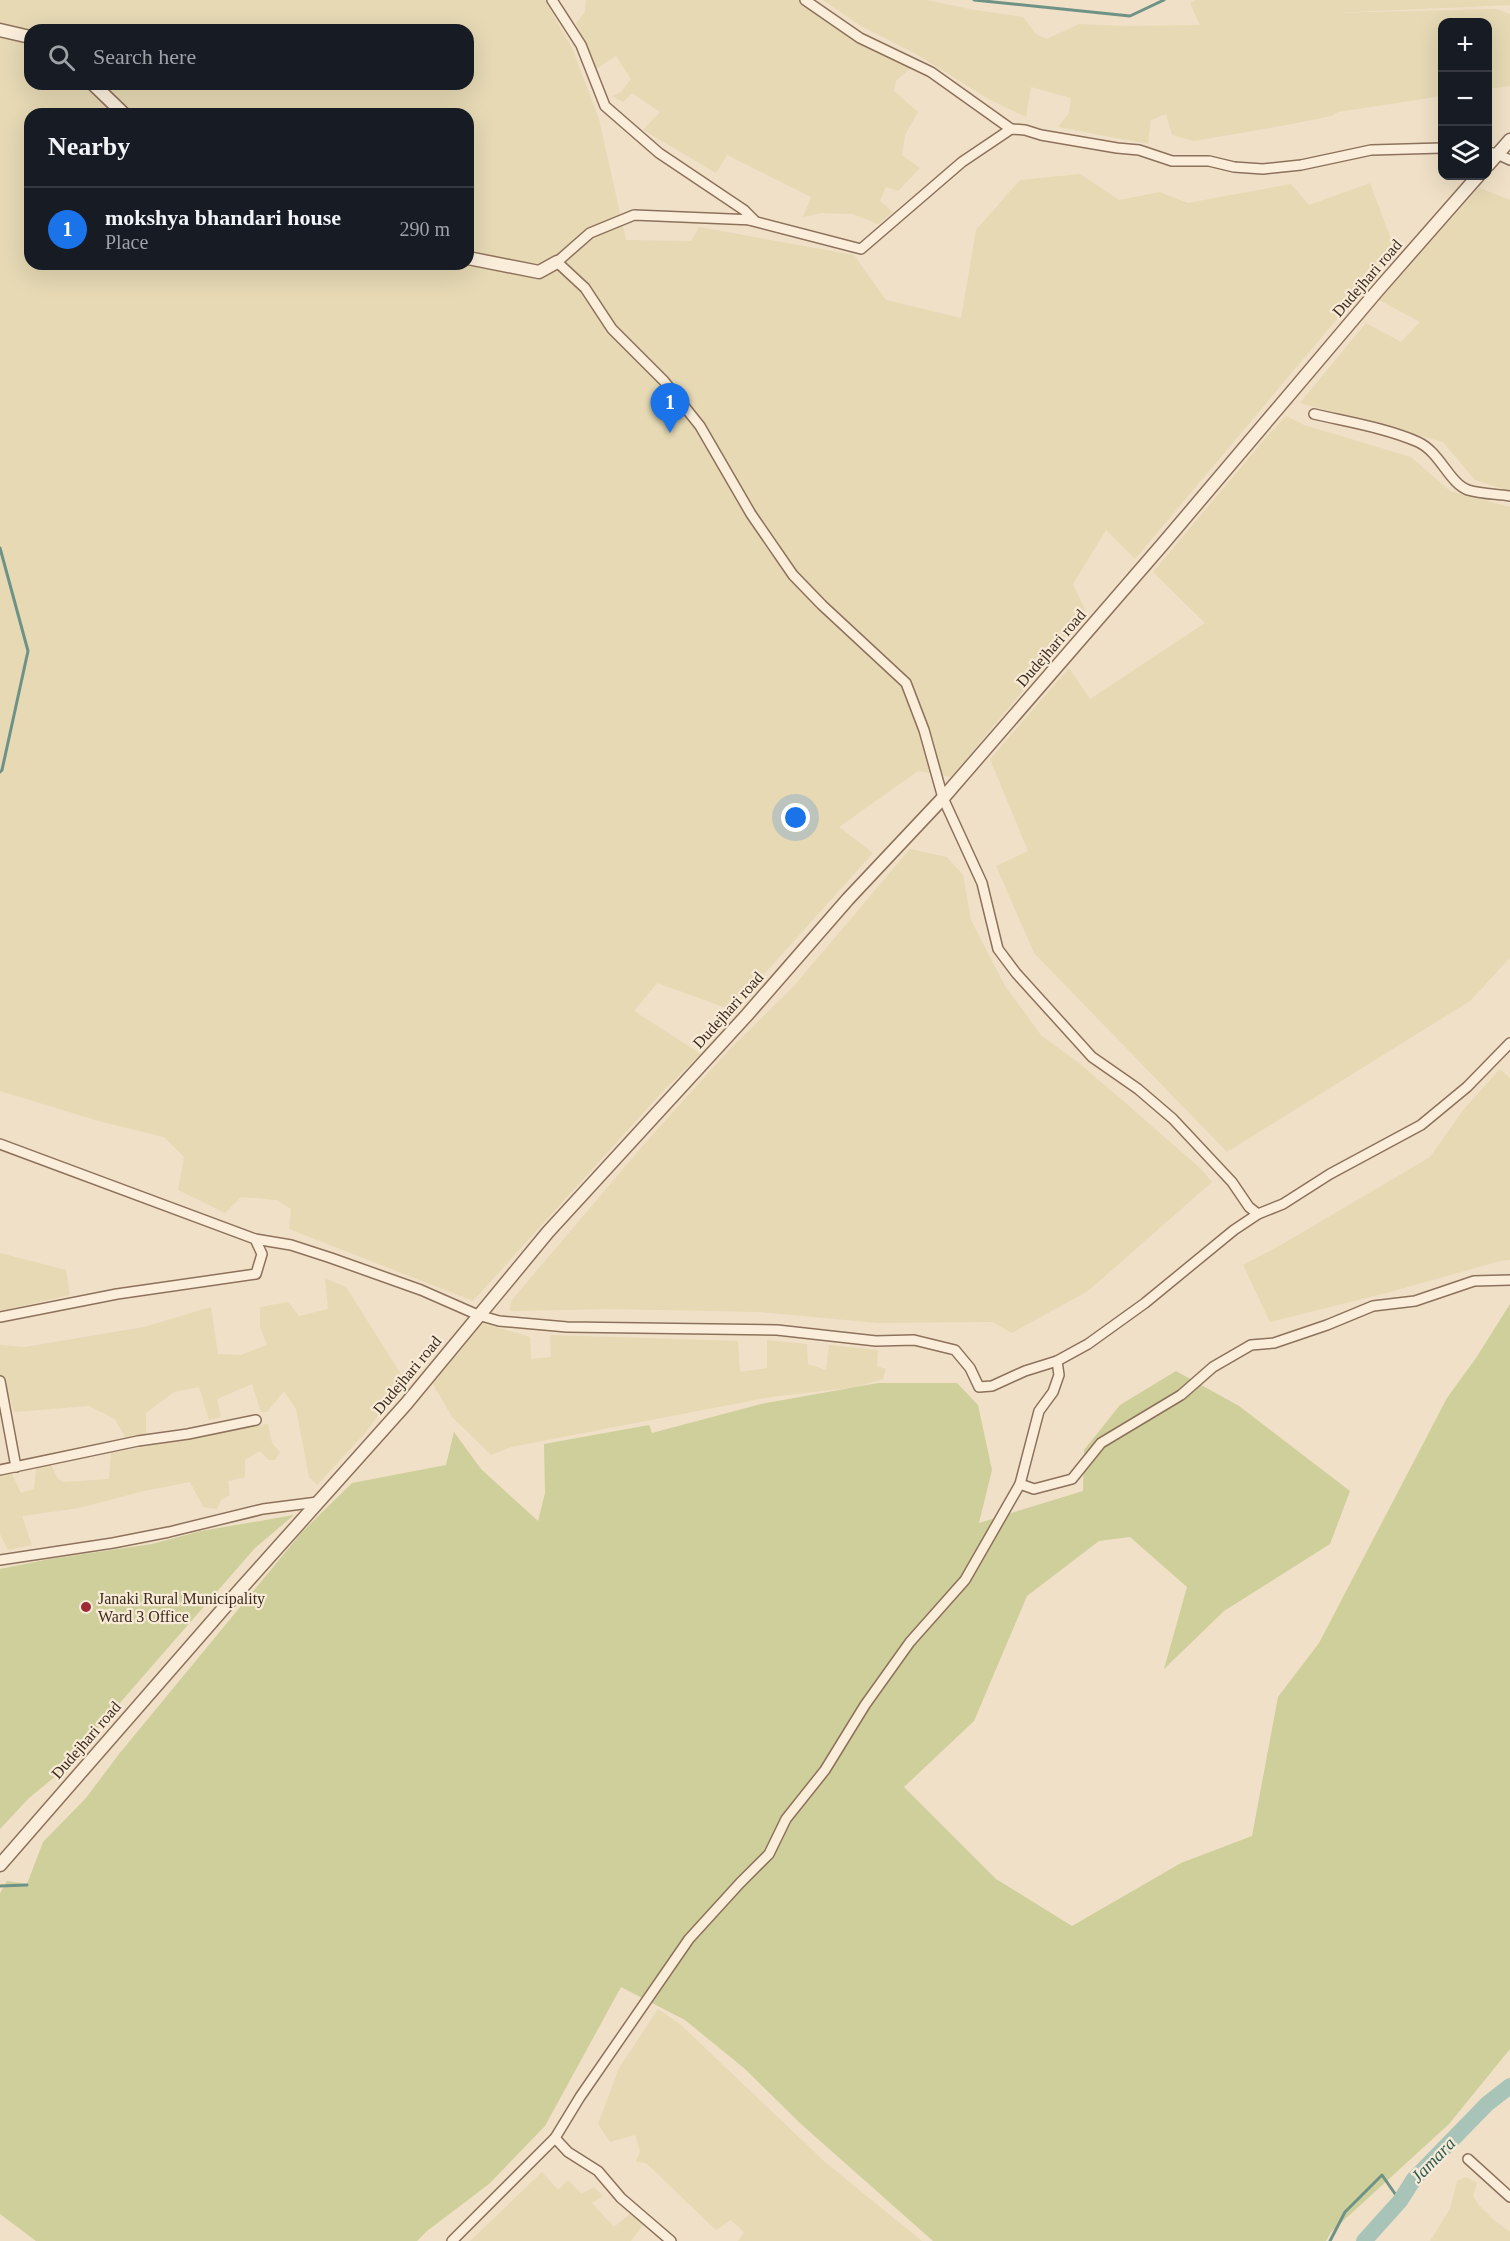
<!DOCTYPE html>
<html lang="en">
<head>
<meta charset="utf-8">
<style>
  body { margin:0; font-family:Georgia,serif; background:#242831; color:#f1f3f6 }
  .controls { position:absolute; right:18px; top:18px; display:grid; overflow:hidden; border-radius:12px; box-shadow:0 6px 24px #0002 }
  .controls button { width:54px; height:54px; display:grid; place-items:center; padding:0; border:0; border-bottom:2px solid #363941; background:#171b24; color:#f1f3f6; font:30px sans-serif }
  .you { position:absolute; left:796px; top:818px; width:21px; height:21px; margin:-15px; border:4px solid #fff; border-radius:50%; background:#1a73e8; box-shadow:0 0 0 9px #1a73e833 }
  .badge { display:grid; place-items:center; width:39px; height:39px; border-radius:50%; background:#1a73e8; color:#fff; font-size:20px; font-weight:700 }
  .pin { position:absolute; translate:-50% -50px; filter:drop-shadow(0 2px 3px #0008) }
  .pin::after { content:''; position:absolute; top:32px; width:21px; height:18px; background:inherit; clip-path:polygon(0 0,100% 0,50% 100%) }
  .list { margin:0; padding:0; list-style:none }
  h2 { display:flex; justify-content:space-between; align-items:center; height:78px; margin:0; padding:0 24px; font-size:26px }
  h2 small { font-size:20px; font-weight:400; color:#9ea1a6 }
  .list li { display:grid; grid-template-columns:39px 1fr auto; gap:18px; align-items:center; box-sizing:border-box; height:84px; padding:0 24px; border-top:2px solid #363941 }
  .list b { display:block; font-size:22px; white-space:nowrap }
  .list p { margin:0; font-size:20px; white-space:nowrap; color:#9ea1a6 }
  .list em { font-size:20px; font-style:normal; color:#9ea1a6 }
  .icon { flex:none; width:33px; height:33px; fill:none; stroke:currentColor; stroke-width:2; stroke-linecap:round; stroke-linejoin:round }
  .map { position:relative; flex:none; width:1510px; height:2241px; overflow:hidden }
  .search { position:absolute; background:#171b24; box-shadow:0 6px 24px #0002; left:24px; top:24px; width:450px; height:66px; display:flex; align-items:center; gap:15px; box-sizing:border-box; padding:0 21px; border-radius:18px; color:#9ea1a6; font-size:22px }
  .panel { position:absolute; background:#171b24; box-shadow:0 6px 24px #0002; left:24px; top:108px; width:450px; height:162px; border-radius:18px }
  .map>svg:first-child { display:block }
  .farmland { fill:#e6d9b4; fill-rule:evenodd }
  .green { fill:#cecf9a }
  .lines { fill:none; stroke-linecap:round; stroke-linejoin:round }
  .stream { stroke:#6e9386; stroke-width:3 }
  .river { stroke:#a8c4b9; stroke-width:16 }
  .minor-casing { stroke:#8d715b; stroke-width:12 }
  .tertiary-casing { stroke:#8d715b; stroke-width:15 }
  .minor { stroke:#faeedb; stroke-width:9 }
  .tertiary { stroke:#faeedb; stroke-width:12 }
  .poi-dot { fill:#9e2835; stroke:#f7ebd7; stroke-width:2 }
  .labels { text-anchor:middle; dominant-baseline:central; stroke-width:4.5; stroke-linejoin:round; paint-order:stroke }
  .street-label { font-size:16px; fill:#3d2b1f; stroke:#f7ebd7 }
  .poi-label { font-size:16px; fill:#3d2b1f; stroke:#f7ebd7; text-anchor:start }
  .water-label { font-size:18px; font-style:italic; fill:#2e5d55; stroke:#f7ebd7 }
</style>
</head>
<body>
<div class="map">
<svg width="1510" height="2241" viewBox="0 0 1510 2241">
  <rect width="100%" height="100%" fill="#f0e0c7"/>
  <!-- farmland -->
  <g class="farmland">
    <path d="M0,0h545l27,48 27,71 27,121 65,1 8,-14 155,28 32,45 75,18 15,-88 44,-50 60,-6 39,26 41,-8 28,11 103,-19 18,21 61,-22 25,67 -260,309 -29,-29 -33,54 14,30 -136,163 -33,-6 -79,56 34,26 -141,157 -75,-27 -23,28 67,43 -37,36 -191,211 -184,-72 2,-20 -14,-9 -36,-3 -16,16 -47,-23 6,-33 -20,-20 -62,-15 -102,-31zM30,30h438v54h-438zM30,114h438v150h-438z"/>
    <path d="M586,0h216l110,67 -16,14 -2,10 24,21 -13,23 -3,20 18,13 -22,23 -12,-4 -6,14 13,11 -15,12 -26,-10 -31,-1 -18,4 8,-20 -84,-42 -11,18 -73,-43 17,-18 -28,-19 -9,9 -11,-6 9,-4 10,-13 -15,-23 -20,13 -20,-46 9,-11z"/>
    <path d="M823,0h104l42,9 54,8 13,17 11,5 32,-15 46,2 75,-1 -10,-22 6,-3h314v5l-179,8 165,-4 14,5v72l-22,3v-67h-46v74l-104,16 -7,4 -39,8 -98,17 -22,-6 -6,-21 -15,6 -3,24 -90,-17 11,-14 2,-15 -40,-11 -5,30 -36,-17 -74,-46 -55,-28z"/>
    <path d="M1479,188l31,12v291l-35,-11 -32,-38 -143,-39 66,-80 35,19 19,-20 -41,-22z"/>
    <path d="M1286,416l18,9 107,32 39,34 60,16v451l-40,43 -243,151 -193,-199 -38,-87 32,-15 -38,-92 79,-91 21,31 115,-76 -52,-51 116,-138z"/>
    <path d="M910,849l37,8 16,18 8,45 34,66 36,49 38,28 42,36 80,70 11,13 -124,109 -76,42 -19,-11 -115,1 -120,-11 -147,-3 -101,2 1,-10 135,-159 83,-92 64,-63z"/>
    <path d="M1500,1069l10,9v182l-10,1 -110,31 -120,30 -27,-57 38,-20 149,-88 34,-48z"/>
    <path d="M0,1253l66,17 4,25 -70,16z"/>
    <path d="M325,1278l21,9 58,92 -38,53 -49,53 -8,-8 -13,-68 -12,-18 -17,21h-6l-9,-28 -35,15 4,18 -12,3 -10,-33 -25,5 -28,21v23l-20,3 -11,-20 -26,-13 -75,6 -6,-19 -8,1v-49l25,2 119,-20 67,-20 7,47 23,1 26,-10 -7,-18v-20l28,-5 11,14 29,-7z"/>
    <path d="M482,1323l48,14 1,22 20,-2 -1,-22 188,6 2,31 27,-4v-28l40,4 1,20 18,6 3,-25 49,5 -1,16 9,3 -3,10 -27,8 -85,10 -260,50 -20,8 -39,-38 -22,-38z"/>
    <path d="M268,1424l4,19 8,9 -5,8h-6l-9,-9 -15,9v17l-17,4 2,14 -9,5 -4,9 -14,-2 -13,-25 -46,9 -65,17 -57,8 10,29 -24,5 -8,-16v-58l12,-2 9,19 13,-4 2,-21 14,-5 8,16 5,3 46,-3 2,-26z"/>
    <path d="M658,2009l23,16 144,137 97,79h-184l6,-9 -13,-12 -15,10 -70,-67 -10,-1 4,-11 -5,-16 -25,7 -12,-18 21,-56z"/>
    <path d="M542,2172l16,18 10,-10 14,14 12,-7 9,9 -11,7 22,24 16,-13 13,11 -12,16h-161z"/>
    <path d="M1466,2177l11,6 -4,13 5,8 17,17 15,11v9h-80l20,-32 7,-28z"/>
  </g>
  <!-- green -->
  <g class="green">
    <path d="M1510,1304v745l-61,75 -118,108 -5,9h-393l-132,-117 -56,-55 -60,-49 -64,-33 -76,139 -56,58 -62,47 -10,10h-381l-36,-27v-321l7,-12 20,3 16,-42 43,-44 33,-44 183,-222 50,-49 94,-18 8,-33 27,37 57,52 7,-28 -1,-49 105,-19 3,8 109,-29 117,-21h79l21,22 14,65 -13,53 104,-32 1,-41 36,-45 56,-34 63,35 111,85 -20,53 -106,67 -60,58 23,-82 -57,-50 -31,4 -72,55 -53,125 -70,66 92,92 76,47 109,-63 71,-27 26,-139 41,-54 128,-245 29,-40z"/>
    <path d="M294,1515l-39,33 -198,227 -28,23 -29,31v-260l50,-10 102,-15 49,-13z"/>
  </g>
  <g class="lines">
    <!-- stream -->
    <g class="stream">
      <path d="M974,0l156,16 34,-16"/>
      <path d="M0,548l28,103 -26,119 -2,2"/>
      <path d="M0,1886l27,-1"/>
      <path d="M1330,2241l15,-29 37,-37 18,26"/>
    </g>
    <!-- river -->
    <path class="river" d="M1364,2241l36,-40 14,-22 73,-75 23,-18"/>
    <!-- minor casing -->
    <g class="minor-casing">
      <g id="minor">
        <path d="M552,0l29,45 24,61 54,47 85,57 10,10 -120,-5 -44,18 -33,29 28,26 27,41 52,52 36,45 51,88 42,61 29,30 84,78 18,47 19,68 39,85 16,66 18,24 76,84 46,32 35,30 59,63 17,25 9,7"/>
        <path d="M805,0l55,38 71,34 80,57"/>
        <path d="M1488,152l9,2 13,6"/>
        <path d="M749,220l112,29 101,-87 49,-33 14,1 16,5 76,13 22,2 33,11h37l25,6 29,2 38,-4 70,-15 71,-2"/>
        <path d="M1314,414c34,8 72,14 104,28 22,10 31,41 50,48 13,4 29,4 42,6"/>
        <path d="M0,1144l255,95 7,15 -6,20 -139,20 -117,23"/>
        <path d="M255,1239l36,6 40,13 90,32 57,25 21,6 68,6 210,3 99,11 38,-1 41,10 15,18 9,19 13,-1 33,-15 32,-10 31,-17 57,-41 89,-73 24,-16 25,-10 47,-30 91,-49 46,-38 43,-44"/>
        <path d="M0,1381l16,86"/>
        <path d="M0,1470l138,-29 50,-7 68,-14"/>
        <path d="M1020,1484l14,5 38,-10 29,-36 80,-48 32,-28 38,-22 23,-2 53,-18 46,-19 42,-5 59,-20 36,-1"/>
        <path d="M0,1560l113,-17 56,-11 94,-23 55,-7"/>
        <path d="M555,2138l13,14 30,19 23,27 50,43"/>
        <path d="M1468,2159l42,38"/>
        <path d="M452,2241l103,-103 25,-41 109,-158 51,-56 29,-29 17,-35 39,-49 40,-65 45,-63 55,-62 55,-96 19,-73 14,-19 6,-17 -2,-14"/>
      </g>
    </g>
    <!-- tertiary casing -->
    <g class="tertiary-casing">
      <g id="tertiary">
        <path d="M0,30l30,7"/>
        <path d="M93,84l31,30"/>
        <path d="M1488,165l22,-25"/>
        <path d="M468,258l71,14 18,-10"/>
        <path d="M0,1865l237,-272 169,-189 142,-172 199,-217 101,-116 95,-101 219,-253 216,-255 100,-114"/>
      </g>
    </g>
    <!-- minor -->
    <use href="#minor" class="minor"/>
    <!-- tertiary -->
    <use href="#tertiary" class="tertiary"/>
  </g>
  <!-- markers -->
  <circle class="poi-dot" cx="86" cy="1607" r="6"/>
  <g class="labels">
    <!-- street labels -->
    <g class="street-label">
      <text transform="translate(1367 278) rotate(-49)">Dudejhari road</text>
      <text transform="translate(1051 648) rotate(-49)">Dudejhari road</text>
      <text transform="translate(728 1010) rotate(-48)">Dudejhari road</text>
      <text transform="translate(407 1375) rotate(-50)">Dudejhari road</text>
      <text transform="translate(86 1740) rotate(-49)">Dudejhari road</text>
    </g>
    <!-- poi labels -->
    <g class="poi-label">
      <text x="98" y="1598">Janaki Rural Municipality<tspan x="98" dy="18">Ward 3 Office</tspan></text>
    </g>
    <!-- water labels -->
    <g class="water-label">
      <text transform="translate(1433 2160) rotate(-46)">Jamara</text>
    </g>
  </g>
</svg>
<div class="controls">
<button>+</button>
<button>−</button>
<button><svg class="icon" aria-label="layers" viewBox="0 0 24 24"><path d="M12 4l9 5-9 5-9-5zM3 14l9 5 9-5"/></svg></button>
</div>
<div class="you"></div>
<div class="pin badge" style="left:670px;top:433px">1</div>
<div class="search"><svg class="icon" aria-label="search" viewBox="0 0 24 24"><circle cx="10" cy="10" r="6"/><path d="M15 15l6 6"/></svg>Search here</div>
<section class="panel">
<h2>Nearby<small></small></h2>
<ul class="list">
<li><span class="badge">1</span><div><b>mokshya bhandari house</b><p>Place</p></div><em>290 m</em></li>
</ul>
</section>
</div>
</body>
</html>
